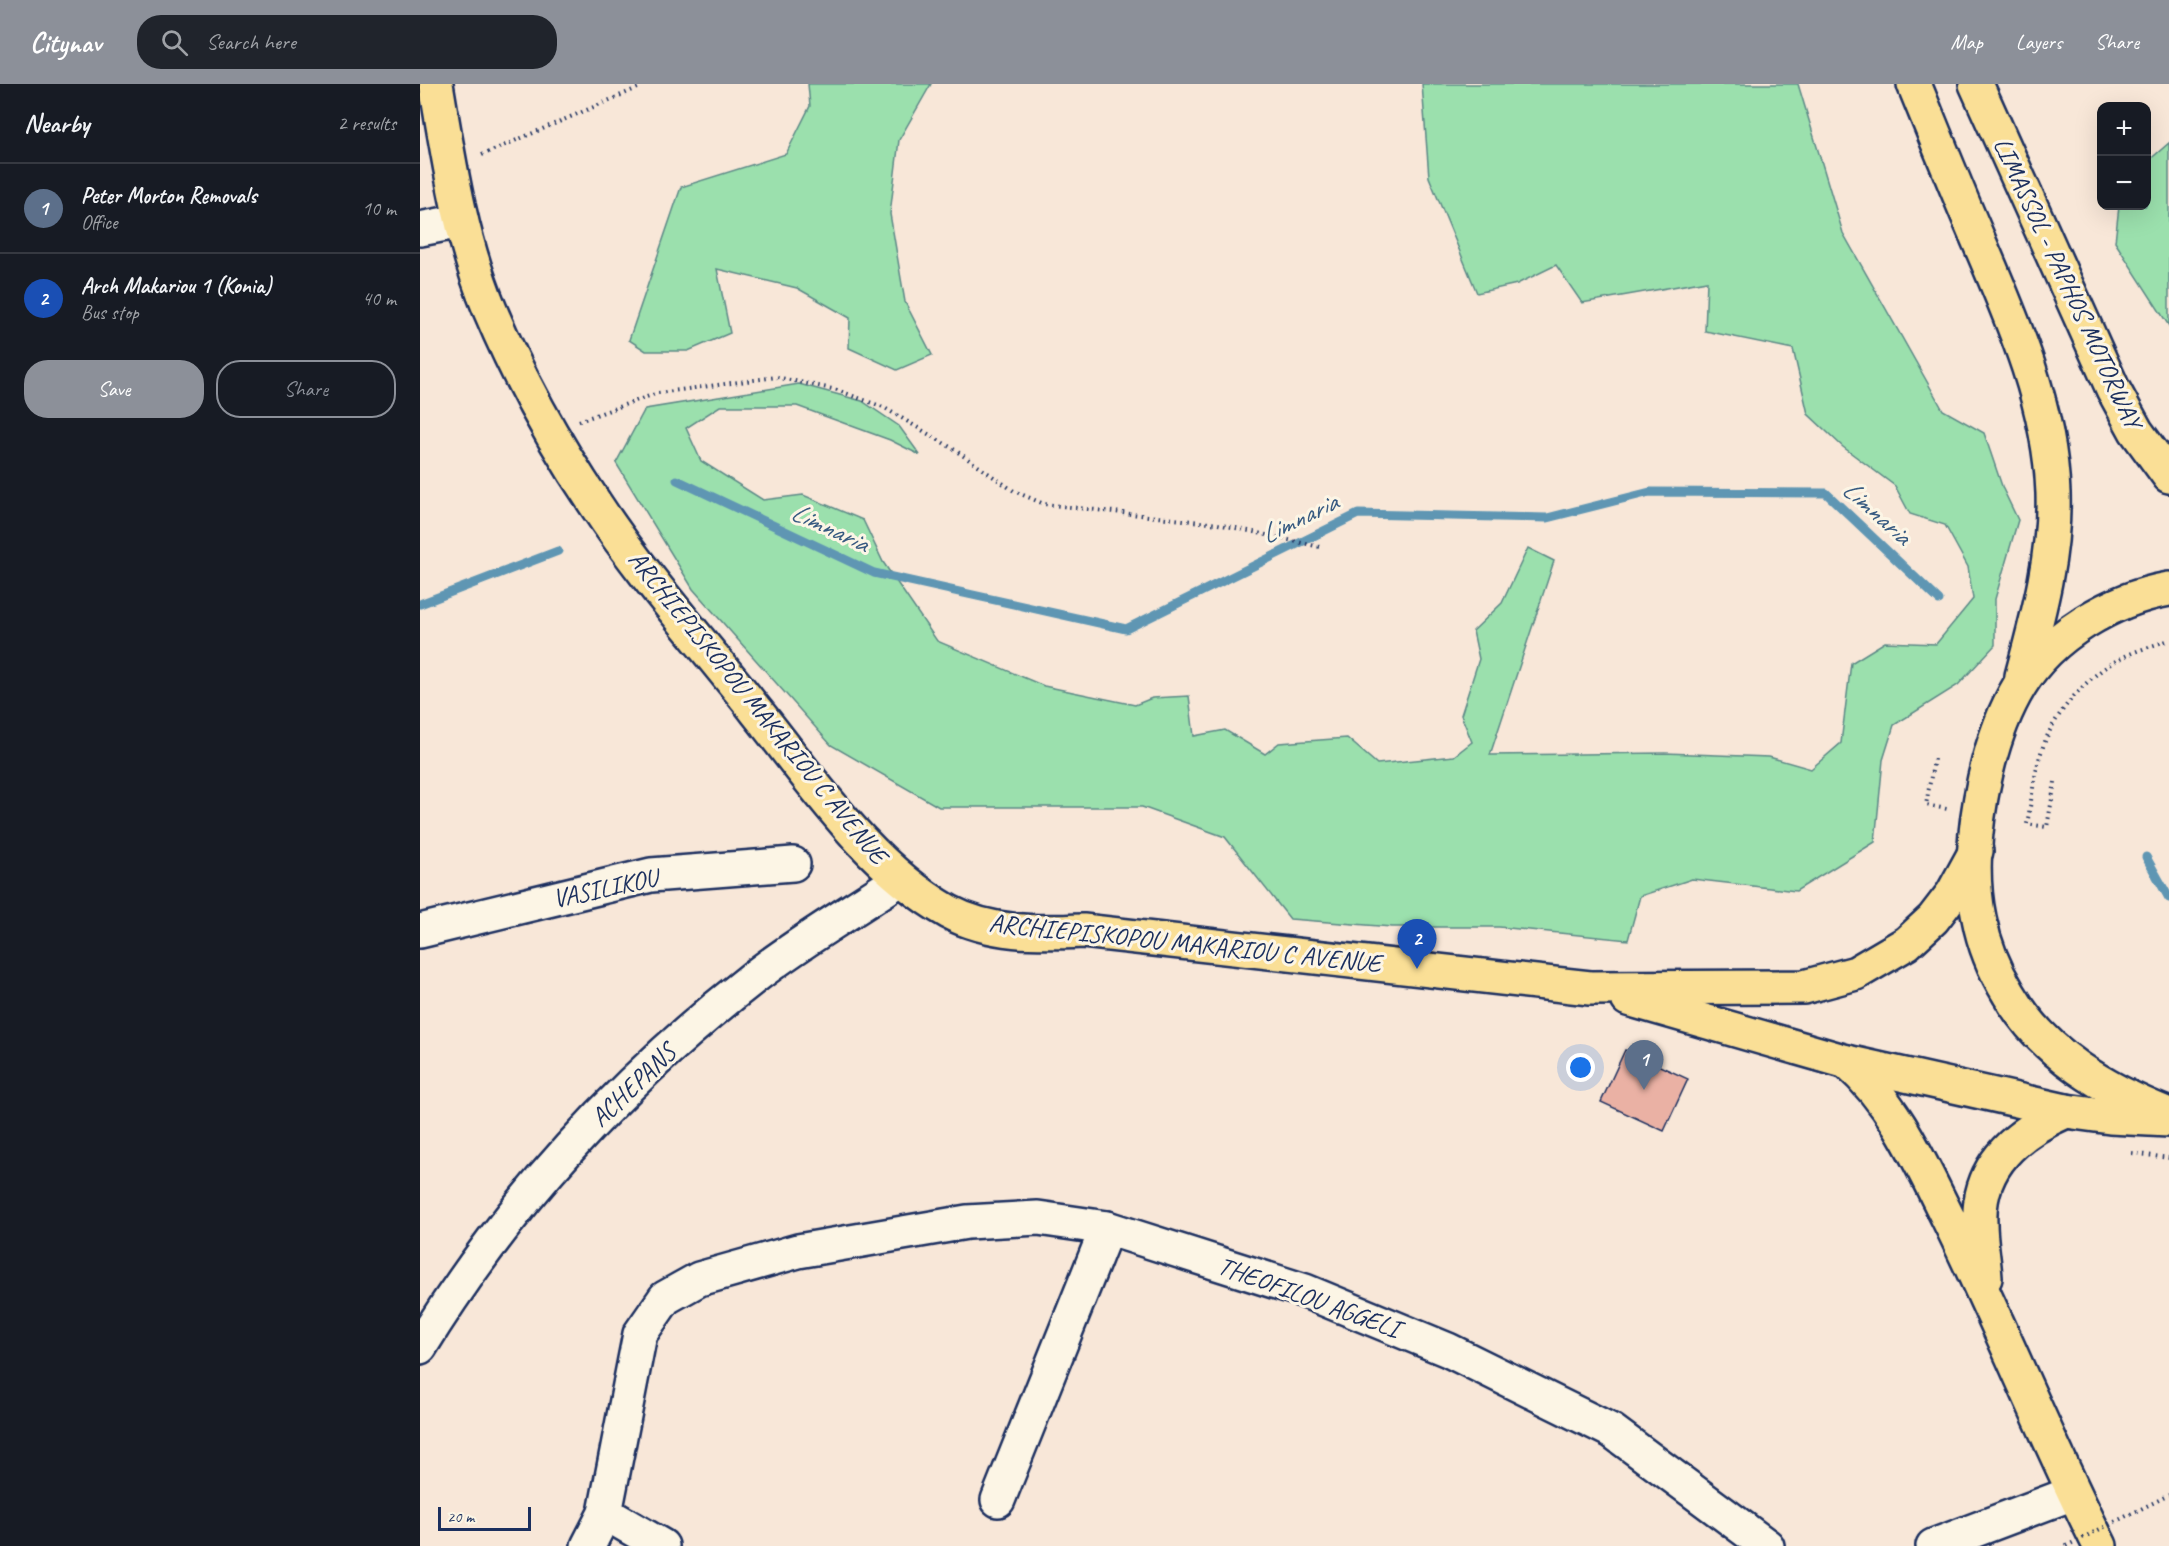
<!DOCTYPE html>
<html lang="en">
<head>
<meta charset="utf-8">
<style>
  body { margin:0; font-family:Caveat,sans-serif; background:#20242c; color:#f1f3f6 }
  .controls { position:absolute; right:18px; top:18px; display:grid; overflow:hidden; border-radius:12px; box-shadow:0 6px 24px #0002 }
  .controls button { width:54px; height:54px; display:grid; place-items:center; padding:0; border:0; border-bottom:2px solid #363941; background:#171b24; color:#f1f3f6; font:30px sans-serif }
  .scale { position:absolute; left:18px; bottom:15px; width:93px; box-sizing:border-box; padding-left:6px; border:3px solid #1b2f5e; border-top:0; font-size:16px; line-height:21px; white-space:nowrap; color:#1b2f5e; -webkit-text-stroke:4px #fcf5e5; paint-order:stroke }
  .you { position:absolute; left:1161px; top:984px; width:21px; height:21px; margin:-15px; border:4px solid #fff; border-radius:50%; background:#1a73e8; box-shadow:0 0 0 9px #1a73e833 }
  .badge { display:grid; place-items:center; width:39px; height:39px; border-radius:50%; background:#8c9099; color:#fff; font-size:20px; font-weight:700 }
  .pin { position:absolute; translate:-50% -50px; filter:drop-shadow(0 2px 3px #0008) }
  .pin::after { content:''; position:absolute; top:32px; width:21px; height:18px; background:inherit; clip-path:polygon(0 0,100% 0,50% 100%) }
  .list { margin:0; padding:0; list-style:none }
  h2 { display:flex; justify-content:space-between; align-items:center; height:78px; margin:0; padding:0 24px; font-size:26px }
  h2 small { font-size:20px; font-weight:400; color:#9ea1a6 }
  .list li { display:grid; grid-template-columns:39px 1fr auto; gap:18px; align-items:center; box-sizing:border-box; height:90px; padding:0 24px; border-top:2px solid #363941 }
  .list b { display:block; font-size:22px; white-space:nowrap }
  .list p { margin:0; font-size:20px; white-space:nowrap; color:#9ea1a6 }
  .list em { font-size:20px; font-style:normal; color:#9ea1a6 }
  .actions { display:flex; gap:12px; padding:18px 24px }
  .actions a { flex:1; padding:14px 0; border:2px solid #8c9099; border-radius:24px; text-align:center; font-size:21px; color:#8c9099 }
  .actions .main { background:#8c9099; color:#fff }
  .icon { flex:none; width:33px; height:33px; fill:none; stroke:currentColor; stroke-width:2; stroke-linecap:round; stroke-linejoin:round }
  .map { position:relative; flex:none; width:1749px; height:1462px; overflow:hidden }
  header { display:flex; align-items:center; gap:36px; box-sizing:border-box; height:84px; padding:0 30px; background:#8c9099; color:#fff }
  header strong { font-size:28px }
  nav { display:flex; gap:33px; margin-inline-start:auto; font-size:21px }
  .search { width:420px; height:54px; background:#20242c; display:flex; align-items:center; gap:15px; box-sizing:border-box; padding:0 21px; border-radius:24px; color:#9ea1a6; font-size:22px }
  main { display:flex }
  aside { flex:1; background:#171b24 }
  .map>svg:first-child { display:block }
  .green { fill:#9be0ad; stroke:#5b8886; stroke-width:1.5 }
  .lines { fill:none; stroke-linecap:round; stroke-linejoin:round }
  .stream { stroke:#5f96b3; stroke-width:9 }
  .building { fill:#eab1a4; stroke:#1b2f5e; stroke-width:1.5 }
  .minor-casing { stroke:#1b2f5e; stroke-width:38 }
  .major-casing { stroke:#1b2f5e; stroke-width:38 }
  .highway-casing { stroke:#1b2f5e; stroke-width:38 }
  .path { stroke:#1b2f5e; stroke-width:4; stroke-dasharray:1.5 4.5; stroke-linecap:butt }
  .minor { stroke:#fcf5e5; stroke-width:33 }
  .major { stroke:#fadf96; stroke-width:33 }
  .highway { stroke:#fadf96; stroke-width:33 }
  .path-bridge { stroke:#1b2f5e; stroke-width:4; stroke-dasharray:1.5 4.5; stroke-linecap:butt }
  .labels { text-anchor:middle; dominant-baseline:central; stroke-width:6; stroke-linejoin:round; paint-order:stroke }
  .street-label { font-size:26px; fill:#1b2f5e; stroke:#fcf5e5 }
  .water-label { font-size:27px; font-style:italic; fill:#375a81; stroke:#fcf5e5 }
</style>
</head>
<body>
<header>
<strong>Citynav</strong>
<div class="search"><svg class="icon" aria-label="search" viewBox="0 0 24 24"><circle cx="10" cy="10" r="6"/><path d="M15 15l6 6"/></svg>Search here</div>
<nav><a>Map</a><a>Layers</a><a>Share</a></nav>
</header>
<main>
<aside>
<h2>Nearby<small>2 results</small></h2>
<ul class="list">
<li><span class="badge" style="background:#5c6f8a">1</span><div><b>Peter Morton Removals</b><p>Office</p></div><em>10 m</em></li>
<li><span class="badge" style="background:#1a4fb4">2</span><div><b>Arch Makariou 1 (Konia)</b><p>Bus stop</p></div><em>40 m</em></li>
</ul>
<div class="actions"><a class="main">Save</a><a>Share</a></div>
</aside>
<div class="map">
<svg width="1749" height="1462" viewBox="0 0 1749 1462">
  <rect width="100%" height="100%" fill="#f8e7d8"/>
  <filter id="ink" filterUnits="userSpaceOnUse"><feTurbulence type="fractalNoise" baseFrequency=".0167" numOctaves="2"/><feDisplacementMap in="SourceGraphic" scale="12" xChannelSelector="R" yChannelSelector="G"/><feConvolveMatrix kernelMatrix="1 2 1 2 8 2 1 2 1" color-interpolation-filters="sRGB"/></filter>
  <g filter="url(#ink)">
    <!-- green -->
    <g class="green">
      <path d="M388,0h123l-32,56 -9,74 15,88 27,53 -35,15 -48,-22 1,-30 -53,-30 -80,-19 13,64 -42,18h-42l-17,-11 52,-153 105,-33 24,-48z"/>
      <path d="M1002,0h376l45,149 100,177 41,23 19,56 15,31 -23,79v46l-37,40 -64,40 -11,35 -8,82 -79,49 -104,-12 -52,17 -12,44 -129,-13h-107l-102,-8 -65,-82 -83,-30h-203l-108,-62 -138,-156 -77,-126 29,-54 154,-25 63,17 37,25 21,29 -30,-15 -93,-34h-77l-34,22 15,33 62,39 40,-5 60,25 20,42 54,79 107,45 91,19 17,-7 37,-2 5,40 31,-6 40,24 14,-11 68,-5 30,26 77,-8 18,-14 -11,-27 18,-56 -6,-28 29,-28 26,-55 26,13 -64,194 175,-2 104,4 42,12 30,-26 10,-80 34,-21 51,2 37,-45 -5,-32 -23,-42 -35,-11 -15,-28 -52,-39 -35,-33 -15,-65 -88,-18 2,-50 -125,22 -26,-38 -39,19 -40,9 -48,-116z"/>
      <path d="M1749,59v183l-54,-84 4,-36h27l1,-44z"/>
    </g>
    <g class="lines">
      <!-- stream -->
      <g class="stream">
        <path d="M257,396l197,93 252,56 232,-115 189,4 103,-26 176,1 113,107"/>
        <path d="M0,520l138,-53"/>
        <path d="M1726,773l23,41"/>
      </g>
    </g>
    <!-- building -->
    <path class="building" d="M1205,966l63,29 -24,52 -63,-29z"/>
    <g class="lines">
      <!-- minor casing -->
      <g class="minor-casing">
        <g id="minor">
          <path d="M0,145l41,-8"/>
          <path d="M0,847l231,-56 142,-11"/>
          <path d="M0,1263c87,-142 202,-267 333,-369 46,-36 98,-66 147,-99"/>
          <path d="M578,1416l109,-272"/>
          <path d="M185,1429l57,33"/>
          <path d="M168,1462l17,-33 35,-179 25,-36 34,-19 99,-28 169,-29 71,-4 69,10 198,63 143,59 164,81 155,115"/>
          <path d="M1513,1462l140,-53"/>
        </g>
      </g>
      <!-- major casing -->
      <g class="major-casing">
        <g id="major">
          <path d="M16,0c13,77 24,154 54,226 29,69 65,134 106,195 48,73 108,139 161,207 57,71 111,154 192,200 41,22 89,21 134,19l507,57 214,-1 52,-14 51,-30 26,-24 20,-26 23,-42"/>
          <path d="M1208,915l219,63 219,49 44,6 59,3"/>
          <path d="M1427,978c48,42 73,100 101,156 53,108 98,220 152,328"/>
          <path d="M1565,1194c-1,-18 -5,-37 -5,-55 -3,-58 38,-91 86,-112"/>
        </g>
      </g>
      <!-- highway casing -->
      <g class="highway-casing">
        <g id="highway">
          <path d="M1494,0c20,49 40,99 61,148 35,82 75,170 78,261 2,62 -15,123 -31,183"/>
          <path d="M1556,0l137,305 23,42 33,45"/>
          <path d="M1749,505c-57,10 -118,46 -149,96 -36,59 -55,166 -41,233 5,27 16,53 30,76 35,61 97,96 160,121"/>
        </g>
      </g>
      <!-- path -->
      <g class="path">
        <path d="M62,71l158,-68 1,-3"/>
        <path d="M159,337l79,-28 118,-16 61,13 46,17 69,41 62,43 30,13 174,20 102,23"/>
        <path d="M1514,675l-8,46 21,4"/>
        <path d="M1635,698l-8,45 -20,-3c5,-25 7,-53 16,-77 10,-31 39,-64 66,-82 18,-12 40,-18 60,-25"/>
        <path d="M1712,1069l37,5"/>
      </g>
      <!-- minor -->
      <use href="#minor" class="minor"/>
      <!-- major -->
      <use href="#major" class="major"/>
      <!-- highway -->
      <use href="#highway" class="highway"/>
      <!-- path-bridge -->
      <path class="path-bridge" d="M1646,1462l103,-51"/>
    </g>
  </g>
  <g class="labels">
    <!-- street labels -->
    <g class="street-label">
      <text transform="translate(1648 199) rotate(65)">LIMASSOL - PAPHOS MOTORWAY</text>
      <text transform="translate(338 623) rotate(51)">ARCHIEPISKOPOU MAKARIOU C AVENUE</text>
      <text transform="translate(185 804) rotate(-12)">VASILIKOU</text>
      <text transform="translate(765 859) rotate(6)">ARCHIEPISKOPOU MAKARIOU C AVENUE</text>
      <text transform="translate(213 1001) rotate(-44)">ACHEPANS</text>
      <text transform="translate(889 1213) rotate(20)">THEOFILOU AGGELI</text>
    </g>
    <!-- water labels -->
    <g class="water-label">
      <text transform="translate(1457 428) rotate(42)">Limnaria</text>
      <text transform="translate(879 434) rotate(-26)">Limnaria</text>
      <text transform="translate(410 443) rotate(25)">Limnaria</text>
    </g>
  </g>
</svg>
<div class="controls">
<button>+</button>
<button>−</button>
</div>
<div class="scale">20 m</div>
<div class="you"></div>
<div class="pin badge" style="left:1224px;top:1006px;background:#5c6f8a">1</div>
<div class="pin badge" style="left:997px;top:885px;background:#1a4fb4">2</div>
</div>
</main>
</body>
</html>
